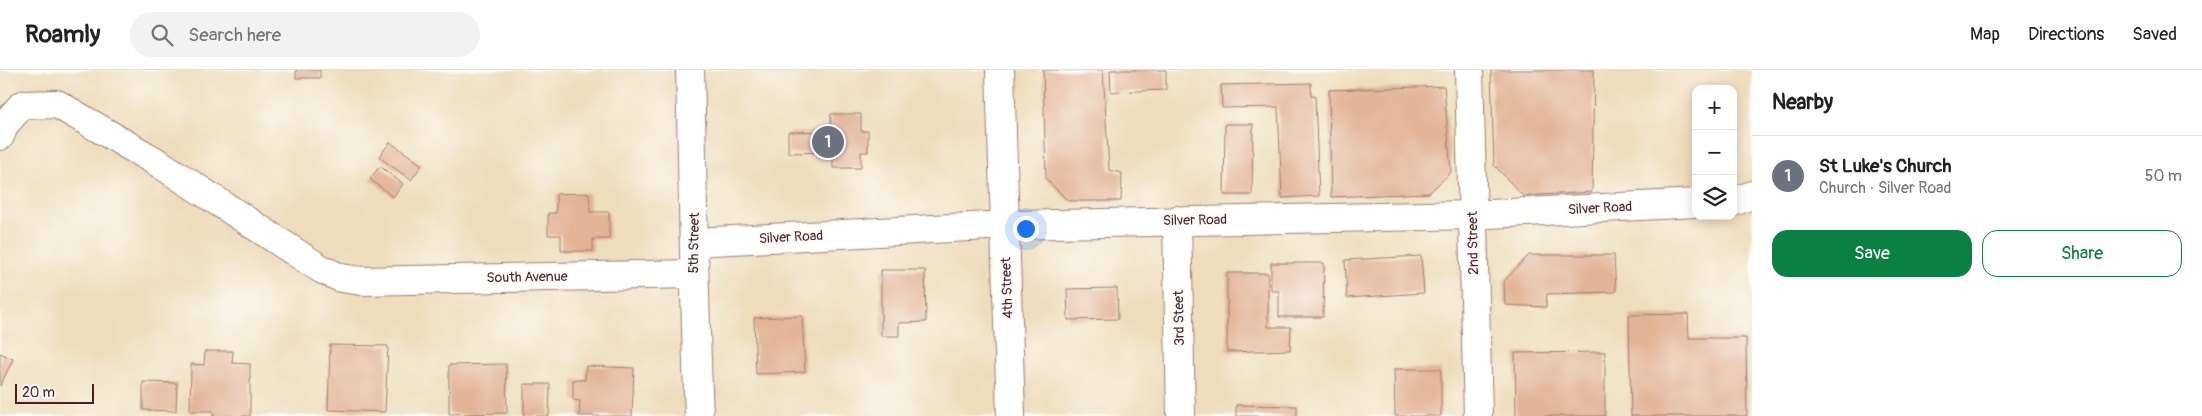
<!DOCTYPE html>
<html lang="en">
<head>
<meta charset="utf-8">
<style>
  body { margin:0; font-family:Pangolin,sans-serif; background:#f2f2f2; color:#222 }
  .controls { position:absolute; right:15px; top:15px; display:grid; overflow:hidden; border-radius:10px; box-shadow:0 2px 12px #0003 }
  .controls button { width:45px; height:45px; display:grid; place-items:center; padding:0; border:0; border-bottom:1px solid #e0e0e0; background:#fff; color:#222; font:25px sans-serif }
  .scale { position:absolute; left:15px; bottom:12px; width:79px; box-sizing:border-box; padding-left:5px; border:2px solid #4a1f2b; border-top:0; font-size:14px; line-height:18px; white-space:nowrap; color:#4a1f2b; -webkit-text-stroke:4px #fdfcf7; paint-order:stroke }
  .you { position:absolute; left:1025px; top:158px; width:18px; height:18px; margin:-12px; border:4px solid #fff; border-radius:50%; background:#1a73e8; box-shadow:0 0 0 8px #1a73e833 }
  .badge { display:grid; place-items:center; width:32px; height:32px; border-radius:50%; background:#0b8043; color:#fff; font-size:16px; font-weight:700 }
  .pin { position:absolute; translate:-50% -50%; border:2px solid #fff; box-shadow:0 1px 5px #0006 }
  .list { margin:0; padding:0; list-style:none }
  h2 { display:flex; justify-content:space-between; align-items:center; height:65px; margin:0; padding:0 20px; font-size:21px }
  h2 small { font-size:16px; font-weight:400; color:#767676 }
  .list li { display:grid; grid-template-columns:32px 1fr auto; gap:15px; align-items:center; box-sizing:border-box; height:80px; padding:0 20px; border-top:1px solid #e0e0e0 }
  .list b { display:block; font-size:19px; white-space:nowrap }
  .list p { margin:0; font-size:16px; white-space:nowrap; color:#767676 }
  .list em { font-size:16px; font-style:normal; color:#767676 }
  .actions { display:flex; gap:10px; padding:15px 20px }
  .actions a { flex:1; padding:11px 0; border:1px solid #0b8043; border-radius:15px; text-align:center; font-size:18px; color:#0b8043 }
  .actions .main { background:#0b8043; color:#fff }
  .icon { flex:none; width:28px; height:28px; fill:none; stroke:currentColor; stroke-width:2; stroke-linecap:round; stroke-linejoin:round }
  .map { position:relative; flex:none; width:1752px; height:346px; overflow:hidden }
  header { display:flex; align-items:center; gap:30px; box-sizing:border-box; height:70px; padding:0 25px; background:#fff; border-bottom:1px solid #e0e0e0 }
  header strong { font-size:24px }
  nav { display:flex; gap:28px; margin-inline-start:auto; font-size:18px }
  .search { width:350px; height:45px; background:#f2f2f2; display:flex; align-items:center; gap:12px; box-sizing:border-box; padding:0 18px; border-radius:28px; color:#767676; font-size:19px }
  main { display:flex }
  aside { flex:1; background:#fff }
  .map>svg:first-child { display:block }
  .building { fill:#e2b496 }
  .lines { fill:none; stroke-linecap:round; stroke-linejoin:round }
  .street-casing { stroke:#9c7e73; stroke-width:30 }
  .street { stroke:#fff; stroke-width:28 }
  .labels { text-anchor:middle; dominant-baseline:central; stroke-width:4.5; stroke-linejoin:round; paint-order:stroke }
  .street-label { font-size:14px; fill:#4a1f2b; stroke:#fdfcf7 }
</style>
</head>
<body>
<header>
<strong>Roamly</strong>
<div class="search"><svg class="icon" aria-label="search" viewBox="0 0 24 24"><circle cx="10" cy="10" r="6"/><path d="M15 15l6 6"/></svg>Search here</div>
<nav><a>Map</a><a>Directions</a><a>Saved</a></nav>
</header>
<main>
<div class="map">
<svg width="1752" height="346" viewBox="0 0 1752 346">
  <rect width="100%" height="100%" fill="#fdfcf7"/>
  <filter id="ink" filterUnits="userSpaceOnUse"><feTurbulence type="fractalNoise" baseFrequency=".02" numOctaves="2"/><feDisplacementMap in="SourceGraphic" scale="10" xChannelSelector="R" yChannelSelector="G"/><feConvolveMatrix kernelMatrix="1 2 1 2 8 2 1 2 1" color-interpolation-filters="sRGB"/></filter>
  <filter id="wash" filterUnits="userSpaceOnUse"><feTurbulence type="fractalNoise" baseFrequency=".0096" numOctaves="4" result="noise"/><feDisplacementMap in="SourceGraphic" scale="20" xChannelSelector="R" yChannelSelector="G"/><feGaussianBlur stdDeviation="1.12" result="paint"/><feColorMatrix in="noise" values="0 0 0 0 0 0 0 0 0 0 0 0 0 0 0 0 0 1.4 0 .05"/><feComposite in="paint" operator="in"/></filter>
  <g filter="url(#wash)">
    <rect width="100%" height="100%" fill="#edb"/>
    <g id="blocks">
      <!-- building -->
      <g class="building">
        <rect x="296" y="0" width="24" height="8"/>
        <path d="M1043,0h60l6,100 13,3 -1,28h-53l-22,-22z"/>
        <path d="M1110,0h56v20l-55,2z"/>
        <path d="M1491,0h103l-2,122 -69,4 -29,-31z"/>
        <path d="M1311,13v13h4l4,100 -37,2 -4,-91 -56,1 -1,-23z"/>
        <path d="M1444,16l7,86 -22,21 -98,4 -2,-107z"/>
        <path d="M831,44h30v17h7v21h-7v16h-28v-16l-45,1v-21l43,-1z"/>
        <path d="M1225,54h28l-1,71h-28z"/>
        <path d="M390,72l32,23 -11,15 -32,-23z"/>
        <path d="M380,96l23,18 -10,13 -23,-18z"/>
        <path d="M589,123l1,19h19v27h-16v12h-32v-16h-13v-22h8v-19z"/>
        <path d="M1529,185h85l2,37 -69,2 -1,13 -41,-2 -1,-24z"/>
        <path d="M1421,186l3,37 -77,5 -2,-38z"/>
        <path d="M1271,193h53l-1,54h-44v-26h-8z"/>
        <path d="M881,200h44l1,52 -27,1v13h-18z"/>
        <path d="M1227,203h41v54h23l-1,23 -63,2z"/>
        <path d="M1117,218l1,31 -50,1 -1,-31z"/>
        <path d="M1688,244l1,24h57l1,78h-116l-2,-101z"/>
        <path d="M802,246l3,56 -49,2 -2,-56z"/>
        <path d="M330,275l58,1 -3,66 -57,-2z"/>
        <path d="M205,281h28l-1,12 18,1v52h-37v-5h-23l1,-47 13,1z"/>
        <path d="M1605,282v64h-89l-1,-63z"/>
        <path d="M0,283l13,6 -13,27z"/>
        <path d="M506,294l1,49 -58,1v-49z"/>
        <path d="M586,296l48,2 -2,48h-53l1,-15 -7,-1v-20h12z"/>
        <path d="M1394,299h47v47h-46z"/>
        <path d="M143,312l34,1 -1,28 -33,-1z"/>
        <path d="M524,314h26l-1,32h-25z"/>
        <path d="M1236,335l61,1v10h-61z"/>
      </g>
    </g>
  </g>
  <g filter="url(#ink)">
    <use href="#blocks" fill-opacity="0" stroke="#9c7e73" stroke-width="1"/>
    <g class="lines">
      <!-- street casing -->
      <g class="street-casing">
        <g id="street">
          <path d="M690,0c3,115 4,231 9,346"/>
          <path d="M1000,0l11,346"/>
          <path d="M1469,0l9,346"/>
          <path d="M0,66l5,-12 17,-19 35,-1 103,60 161,105 20,9 21,3 331,-7"/>
          <path d="M1733,132l19,-7"/>
          <path d="M1177,150l4,196"/>
          <path d="M695,172l311,-17 466,-10 224,-12"/>
        </g>
      </g>
      <!-- street -->
      <use href="#street" class="street"/>
    </g>
  </g>
  <g class="labels">
    <!-- street labels -->
    <g class="street-label">
      <text transform="translate(1600 138) rotate(-3)">Silver Road</text>
      <text transform="translate(1195 150) rotate(-1)">Silver Road</text>
      <text transform="translate(791 167) rotate(-3)">Silver Road</text>
      <text transform="translate(694 173) rotate(-89)">5th Street</text>
      <text transform="translate(1473 173) rotate(-91)">2nd Street</text>
      <text transform="translate(527 207) rotate(-1)">South Avenue</text>
      <text transform="translate(1007 218) rotate(-92)">4th Street</text>
      <text transform="translate(1179 248) rotate(-91)">3rd Steet</text>
    </g>
  </g>
</svg>
<div class="controls">
<button>+</button>
<button>−</button>
<button><svg class="icon" aria-label="layers" viewBox="0 0 24 24"><path d="M12 4l9 5-9 5-9-5zM3 14l9 5 9-5"/></svg></button>
</div>
<div class="scale">20 m</div>
<div class="you"></div>
<div class="pin badge" style="left:828px;top:72px;background:#6b7280">1</div>
</div>
<aside>
<h2>Nearby<small></small></h2>
<ul class="list">
<li><span class="badge" style="background:#6b7280">1</span><div><b>St Luke's Church</b><p>Church · Silver Road</p></div><em>50 m</em></li>
</ul>
<div class="actions"><a class="main">Save</a><a>Share</a></div>
</aside>
</main>
</body>
</html>
